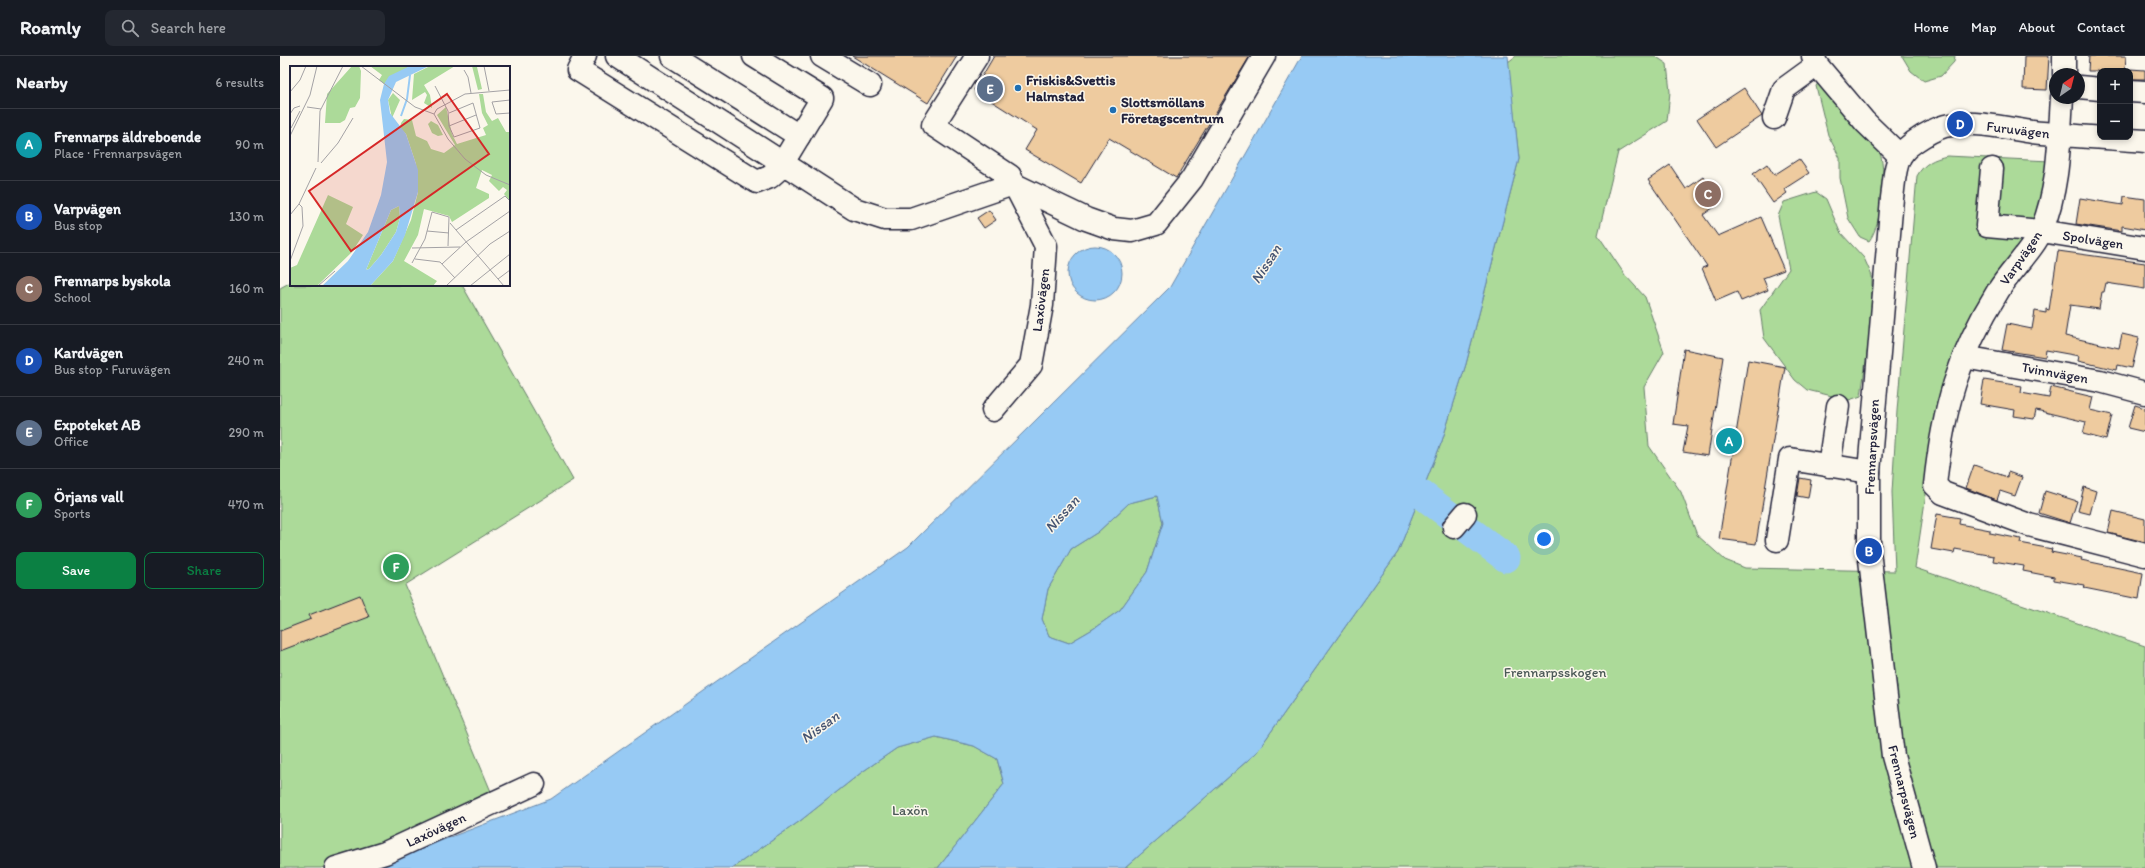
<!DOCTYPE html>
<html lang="en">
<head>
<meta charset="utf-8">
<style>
  body { margin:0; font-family:Itim,sans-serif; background:#242831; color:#f1f3f6 }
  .controls { position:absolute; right:12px; top:12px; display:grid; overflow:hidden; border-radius:8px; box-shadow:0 2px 6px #0003 }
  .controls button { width:36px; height:36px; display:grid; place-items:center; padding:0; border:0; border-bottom:1px solid #363941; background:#171b24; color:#f1f3f6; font:20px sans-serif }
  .compass { position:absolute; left:1769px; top:12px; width:36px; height:36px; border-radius:50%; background:#171b24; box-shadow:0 2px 6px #0003; rotate:35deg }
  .you { position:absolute; left:1264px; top:483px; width:14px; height:14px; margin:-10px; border:3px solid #fff; border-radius:50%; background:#1a73e8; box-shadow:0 0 0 6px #1a73e833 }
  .badge { display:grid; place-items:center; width:26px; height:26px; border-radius:50%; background:#0b8043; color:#fff; font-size:13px; font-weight:700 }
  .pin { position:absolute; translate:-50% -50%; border:2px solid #fff; box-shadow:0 1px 4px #0006 }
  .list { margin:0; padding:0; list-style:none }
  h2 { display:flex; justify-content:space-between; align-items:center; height:52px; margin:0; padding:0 16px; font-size:17px }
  h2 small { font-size:13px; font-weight:400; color:#9ea1a6 }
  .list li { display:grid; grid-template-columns:26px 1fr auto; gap:12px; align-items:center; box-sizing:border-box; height:72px; padding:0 16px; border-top:1px solid #363941 }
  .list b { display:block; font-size:15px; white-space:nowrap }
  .list p { margin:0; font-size:13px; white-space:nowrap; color:#9ea1a6 }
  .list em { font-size:13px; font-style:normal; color:#9ea1a6 }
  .actions { display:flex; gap:8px; padding:12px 16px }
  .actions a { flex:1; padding:9px 0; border:1px solid #0b8043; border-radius:8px; text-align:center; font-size:14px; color:#0b8043 }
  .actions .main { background:#0b8043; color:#fff }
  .icon { flex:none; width:22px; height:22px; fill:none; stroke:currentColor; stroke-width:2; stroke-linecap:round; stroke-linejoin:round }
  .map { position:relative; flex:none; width:1865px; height:812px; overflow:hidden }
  header { display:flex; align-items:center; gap:24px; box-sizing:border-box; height:56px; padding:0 20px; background:#171b24; border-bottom:1px solid #363941 }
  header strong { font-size:19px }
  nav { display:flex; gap:22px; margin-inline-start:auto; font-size:14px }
  .search { width:280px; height:36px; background:#242831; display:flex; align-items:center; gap:10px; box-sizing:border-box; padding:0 14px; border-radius:8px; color:#9ea1a6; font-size:15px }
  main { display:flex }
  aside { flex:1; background:#171b24 }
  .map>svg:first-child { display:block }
  .green { fill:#acda99; stroke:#677e6a }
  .water { fill:#97caf4; stroke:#6887aa; fill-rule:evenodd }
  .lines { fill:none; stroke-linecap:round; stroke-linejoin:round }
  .river { stroke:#97caf4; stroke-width:29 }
  .building { fill:#eecb9f; stroke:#22223b }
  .minor-casing { stroke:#22223b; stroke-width:25 }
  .minor { stroke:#fbf7ec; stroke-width:22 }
  .poi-dot { fill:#1f6fb2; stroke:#fbf7ec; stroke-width:1.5 }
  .labels { text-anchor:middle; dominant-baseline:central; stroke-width:3; stroke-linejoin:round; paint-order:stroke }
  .poi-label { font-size:14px; font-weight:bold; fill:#22223b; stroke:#fbf7ec; text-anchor:start }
  .street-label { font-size:14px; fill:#22223b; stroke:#fbf7ec }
  .park-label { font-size:14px; fill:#4b5957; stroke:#fbf7ec }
  .water-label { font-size:15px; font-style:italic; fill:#455472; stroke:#fbf7ec }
  .inset-river { fill:none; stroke:#97caf4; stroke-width:2 }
  .inset-road { fill:none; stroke:#a4a2a5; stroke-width:1 }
  .view { fill:#d62828; fill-opacity:0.15; stroke:#d62828; stroke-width:2 }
  .inset-edge { fill:none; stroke:#22223b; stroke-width:2 }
</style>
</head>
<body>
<header>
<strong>Roamly</strong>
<div class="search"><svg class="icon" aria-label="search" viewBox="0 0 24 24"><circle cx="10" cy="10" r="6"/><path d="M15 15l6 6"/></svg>Search here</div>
<nav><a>Home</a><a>Map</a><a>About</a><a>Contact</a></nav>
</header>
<main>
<aside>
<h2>Nearby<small>6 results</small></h2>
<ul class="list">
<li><span class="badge" style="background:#0f9aa8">A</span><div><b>Frennarps äldreboende</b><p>Place · Frennarpsvägen</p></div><em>90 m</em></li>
<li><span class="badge" style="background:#1a4fb4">B</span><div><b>Varpvägen</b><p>Bus stop</p></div><em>130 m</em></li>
<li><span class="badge" style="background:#8d6e63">C</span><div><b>Frennarps byskola</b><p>School</p></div><em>160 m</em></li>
<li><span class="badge" style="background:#1a4fb4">D</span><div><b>Kardvägen</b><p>Bus stop · Furuvägen</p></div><em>240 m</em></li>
<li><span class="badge" style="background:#5c6f8a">E</span><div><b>Expoteket AB</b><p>Office</p></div><em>290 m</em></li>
<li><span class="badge" style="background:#2e9e5b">F</span><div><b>Örjans vall</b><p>Sports</p></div><em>470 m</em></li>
</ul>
<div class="actions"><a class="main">Save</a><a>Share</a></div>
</aside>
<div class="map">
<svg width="1865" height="812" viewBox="0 0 1865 812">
  <rect width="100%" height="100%" fill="#fbf7ec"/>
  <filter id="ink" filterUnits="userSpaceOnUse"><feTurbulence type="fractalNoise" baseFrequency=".025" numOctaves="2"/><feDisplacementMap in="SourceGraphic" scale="8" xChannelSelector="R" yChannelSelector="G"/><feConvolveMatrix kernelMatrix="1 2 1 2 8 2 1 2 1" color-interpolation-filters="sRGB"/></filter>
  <g filter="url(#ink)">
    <!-- green -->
    <g class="green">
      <path d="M1236,0h139l12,8 3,28 -3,29 -49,31 -20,83 27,40 20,22 19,55 -20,35 5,59 32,46 16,43 28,25 20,8 150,3 -3,-79 5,-81 20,-235c7,-13 17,-17 30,-20l103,5 -10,48 -15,31 -21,30 -76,211 -13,87 230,78v222h-1020l131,-115 142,-201 44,-111 24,-77 53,-205 -11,-97z"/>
      <path d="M1622,0h53l-1,6 -13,14 -17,5 -13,-10z"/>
      <path d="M1539,26l59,66c10,19 4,77 -9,93l-9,-4 -12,-19 -8,-40v-20l-12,-23 -12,-49z"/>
      <path d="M1536,136l10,7 14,33 24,26 8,18v42l-11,78 -12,4 -42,-10 -12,-10 -31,-42 -4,-28 29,-41 -11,-53 6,-14z"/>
      <path d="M11,226v3h171l111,195 -168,105 87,209 -80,45 -91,29h-41v-580z"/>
      <path d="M877,440l6,27 -16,49 -27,38 -27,19 -24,14 -20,-7 -7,-17 6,-30 23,-40 27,-17 31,-29z"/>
      <path d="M656,681l38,9 23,13 7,25 -66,84h-206l68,-47 62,-49 35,-24z"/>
    </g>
    <!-- water -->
    <g class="water">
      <path d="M1022,0h206l11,103 -53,205 -24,77 -44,111 -142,201 -131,115h-187l66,-84 -7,-25 -23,-13 -38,-9 -39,11 -35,24 -62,49 -68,47h-363l182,-69 357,-252 262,-260zM877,440l6,27 -16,49 -27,38 -27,19 -24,14 -20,-7 -7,-17 6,-30 23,-40 27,-17 31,-29z"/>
      <circle cx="815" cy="217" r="27"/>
    </g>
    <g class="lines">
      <!-- river -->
      <path class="river" d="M1141,438l85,64"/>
    </g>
    <!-- building -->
    <g class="building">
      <path d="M572,0h105l-29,47z"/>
      <path d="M714,0h256l-74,122 -67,-40 -28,45 -56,-33 12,-20 -63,-40z"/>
      <path d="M1744,0h25l-2,34 -24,-1z"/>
      <path d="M1809,0h37l-1,15h-37z"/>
      <path d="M1850,13l15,1v9h-15z"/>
      <path d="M1464,32l18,28 -46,31 -19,-28z"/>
      <path d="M1519,103l10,14 -25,16 3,4 -14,10 -20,-29 14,-10 7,11z"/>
      <path d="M1390,109l16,24 17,-12 18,25 -18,13 15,21 43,-19 23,53 -21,8 5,12 -27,11 -4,-9 -21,9 -14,-33 5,-2 -59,-86z"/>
      <path d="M1844,140l21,3v31l-23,-4v5l-46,-7 4,-26 43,7z"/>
      <path d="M709,154l7,10 -12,8 -7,-10z"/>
      <path d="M1778,195l87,12v26l-39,-6 -2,9h-2l-3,17 -29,-4 -5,31 54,12 3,-14 17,4 -7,30 -14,-3 -1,5 -39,-9 1,-5 -33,-6 -1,7 -43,-7 5,-26 25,5 3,-18 11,2v-4l3,1z"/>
      <path d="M1404,293l39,8 -15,99 -25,-4 5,-26 -15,-2z"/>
      <path d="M1468,304l37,7 -29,177 -37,-5z"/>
      <path d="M1704,324l38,6 -1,7 28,5 2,-11 42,10 -3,13 22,5 -6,25 -23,-6 3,-12 -50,-12 -2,9 -20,-3 1,-6 -35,-6z"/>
      <path d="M1855,349l10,3v24l-17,-4z"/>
      <path d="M1694,409l33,12 1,-5 14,5 -7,19 -15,-5 -3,9 -31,-12z"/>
      <path d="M1520,422l11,2 -3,18 -11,-2z"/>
      <path d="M1804,431l12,4 -6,23 -12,-3z"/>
      <path d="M1765,435l32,10 -7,22 -31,-10z"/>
      <path d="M1833,455l32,8v23l-37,-9z"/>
      <path d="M1657,458l23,4 -1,6 31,6v3l31,6 -1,4 32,6 -1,3 31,6 -1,2 62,13 -4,26 -55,-11 1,-3 -31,-5v-3l-31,-6 1,-5 -31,-5 1,-5 -39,-7 -1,4 -23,-4z"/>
      <path d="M80,539l9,22 -89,34v-20l31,-12 -2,-4z"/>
    </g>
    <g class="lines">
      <!-- minor casing -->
      <g class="minor-casing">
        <g id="minor">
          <path d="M305,0l-7,14 179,112 13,-5 9,-8 43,-71 -68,-42"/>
          <path d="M337,0l237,153 31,10h26l102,-35 73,35 28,10 18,2 24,-7 36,-45 72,-123"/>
          <path d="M392,0l127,80"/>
          <path d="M542,0l48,29"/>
          <path d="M697,0l-44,69 77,51 36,70 -4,59 -11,60 -38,45"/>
          <path d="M1533,0l4,9 48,57 35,34"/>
          <path d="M1784,18v-18"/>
          <path d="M1799,31l21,2"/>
          <path d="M1850,35l15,1"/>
          <path d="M1782,42c-3,44 -3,89 -20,131 -8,20 -32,42 -44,62 -40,64 -55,119 -63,194l8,8 86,32 116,30"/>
          <path d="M1494,62l10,-29 33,-24"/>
          <path d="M1712,113l-5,57 54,5 104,17"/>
          <path d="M1684,301l136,24 45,12"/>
          <path d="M1549,410l9,-60"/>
          <path d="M1174,471l11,-13"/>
          <path d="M1497,484l13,-81 79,13"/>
          <path d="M56,812l49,-15 149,-69"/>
          <path d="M1644,812l-31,-112 -24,-205v-79l23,-274c2,-13 2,-30 8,-41 6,-13 37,-31 51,-32 26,-4 55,3 81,7 38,4 76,6 113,9"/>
        </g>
      </g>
      <!-- minor -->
      <use href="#minor" class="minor"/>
    </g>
  </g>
  <!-- markers -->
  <g class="poi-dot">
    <circle cx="738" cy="32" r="4"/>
    <circle cx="833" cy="54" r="4"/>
  </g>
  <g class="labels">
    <!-- poi labels -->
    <g class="poi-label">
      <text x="746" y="24">Friskis&amp;Svettis<tspan x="746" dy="16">Halmstad</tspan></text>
      <text x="841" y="46">Slottsmöllans<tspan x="841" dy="16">Företagscentrum</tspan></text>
    </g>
    <!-- street labels -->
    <g class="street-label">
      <text transform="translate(1738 74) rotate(7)">Furuvägen</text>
      <text transform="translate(1813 184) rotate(9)">Spolvägen</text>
      <text transform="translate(1741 202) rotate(-55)">Varpvägen</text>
      <text transform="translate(761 244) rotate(-83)">Laxövägen</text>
      <text transform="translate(1775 317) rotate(10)">Tvinnvägen</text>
      <text transform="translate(1592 391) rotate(-87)">Frennarpsvägen</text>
      <text transform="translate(1624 736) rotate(76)">Frennarpsvägen</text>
      <text transform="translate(156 774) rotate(-25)">Laxövägen</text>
    </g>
    <!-- park labels -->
    <g class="park-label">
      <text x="1275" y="616">Frennarpsskogen</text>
      <text x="630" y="754">Laxön</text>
    </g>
    <!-- water labels -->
    <g class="water-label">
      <text transform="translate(986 208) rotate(-57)">Nissan</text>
      <text transform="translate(782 458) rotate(-48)">Nissan</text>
      <text transform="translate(540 671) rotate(-36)">Nissan</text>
    </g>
  </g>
  <!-- overview -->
  <g transform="translate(10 10)">
    <rect width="220" height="220" fill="#fbf7ec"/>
    <path d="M62,0h7l2,5 -1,27 -5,9 -5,1 -5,12 -5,3h-15l2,-29zM80,0h40l-26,18 -5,-4 3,-5zM140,0h25l-31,19 6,10 2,13 -8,-5 3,-8 -2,-3 -13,8 2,-26zM182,0l5,1 5,22 -4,1zM103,27l7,7 -8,18 -4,-18zM189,28h4l3,18 6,9 6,-3 8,14h4v69l-6,-7 3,-4 -4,-3 -4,4 -10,-10 3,-6 -10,-5 -6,18 13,6v4l-37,24 -3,-6 -25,-7 -6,26 -14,26 33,20 -4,5h-63l23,-25 18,-41 7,-28 -2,-28 -10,-30 -6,-6 1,-5 3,-4 8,1 4,16 11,5 4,8 13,4 11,-8 -18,-30 9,-8 6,27 5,10 29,-9 -3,-7 5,-3 -6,-12zM141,55l7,4 5,10 -5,1 -6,-3 -4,-9zM38,129l25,12 -7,17 17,11 -11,17 -35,34h-27v-18l7,-3zM109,140l1,12 -4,14 -15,23 -12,14 -3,1 25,-60z" fill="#acda99"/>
    <path d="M120,0h19l-33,16 -8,18 2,13 16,21 12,36v22l-13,43 -12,26 -23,25h-48l26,-25 20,-29 13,-37 6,-33 -7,-62 4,-16 5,-8zM109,140l1,12 -4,14 -15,23 -12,14 -3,1 25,-60z" fill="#97caf4" fill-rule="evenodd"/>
    <path class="inset-river" d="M111,50l6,-17 3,-24"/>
    <path class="inset-road" d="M71,0l54,41 19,7M194,0l5,25M174,4l4,7 3,16M145,20l13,25 1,15 5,11 26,-9 -7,-25 -24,10M0,26l10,-12 6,-14M220,34l-18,2 4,12 14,-1M17,41l14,2M0,48l4,-6 6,-2M144,48l14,25 17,20 21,16 24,10M144,48l3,-5 28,-15 45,-4M159,60l27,-11M1,62l9,-17M0,70l20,-41 7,-29M28,96l2,-51 23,-45M31,97l17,-20 15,-25M0,149l9,-11 17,-36M160,157l54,63M166,164l49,-34 5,5M137,165l22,2M122,182l48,-1M125,193l25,3 15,16M0,195l13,-35 -1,-19 -3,-3M122,197l13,-24 7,-27 17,5 -1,29M152,198l24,-22 44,-31M208,213l12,-9M28,220l17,-15M156,220l44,-42 20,-13M180,220l40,-32"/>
    <path class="view" d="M157,28l42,60 -138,97 -42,-60z"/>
    <rect width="220" height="220" class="inset-edge"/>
  </g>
</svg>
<div class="controls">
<button>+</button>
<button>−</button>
</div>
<svg class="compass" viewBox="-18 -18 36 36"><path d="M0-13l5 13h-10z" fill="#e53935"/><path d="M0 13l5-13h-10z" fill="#9ea1a6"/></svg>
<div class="you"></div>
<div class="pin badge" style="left:1449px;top:385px;background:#0f9aa8">A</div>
<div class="pin badge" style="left:1589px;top:495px;background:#1a4fb4">B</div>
<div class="pin badge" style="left:1428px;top:138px;background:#8d6e63">C</div>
<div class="pin badge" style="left:1680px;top:68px;background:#1a4fb4">D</div>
<div class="pin badge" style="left:710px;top:33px;background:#5c6f8a">E</div>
<div class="pin badge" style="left:116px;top:511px;background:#2e9e5b">F</div>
</div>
</main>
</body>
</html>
